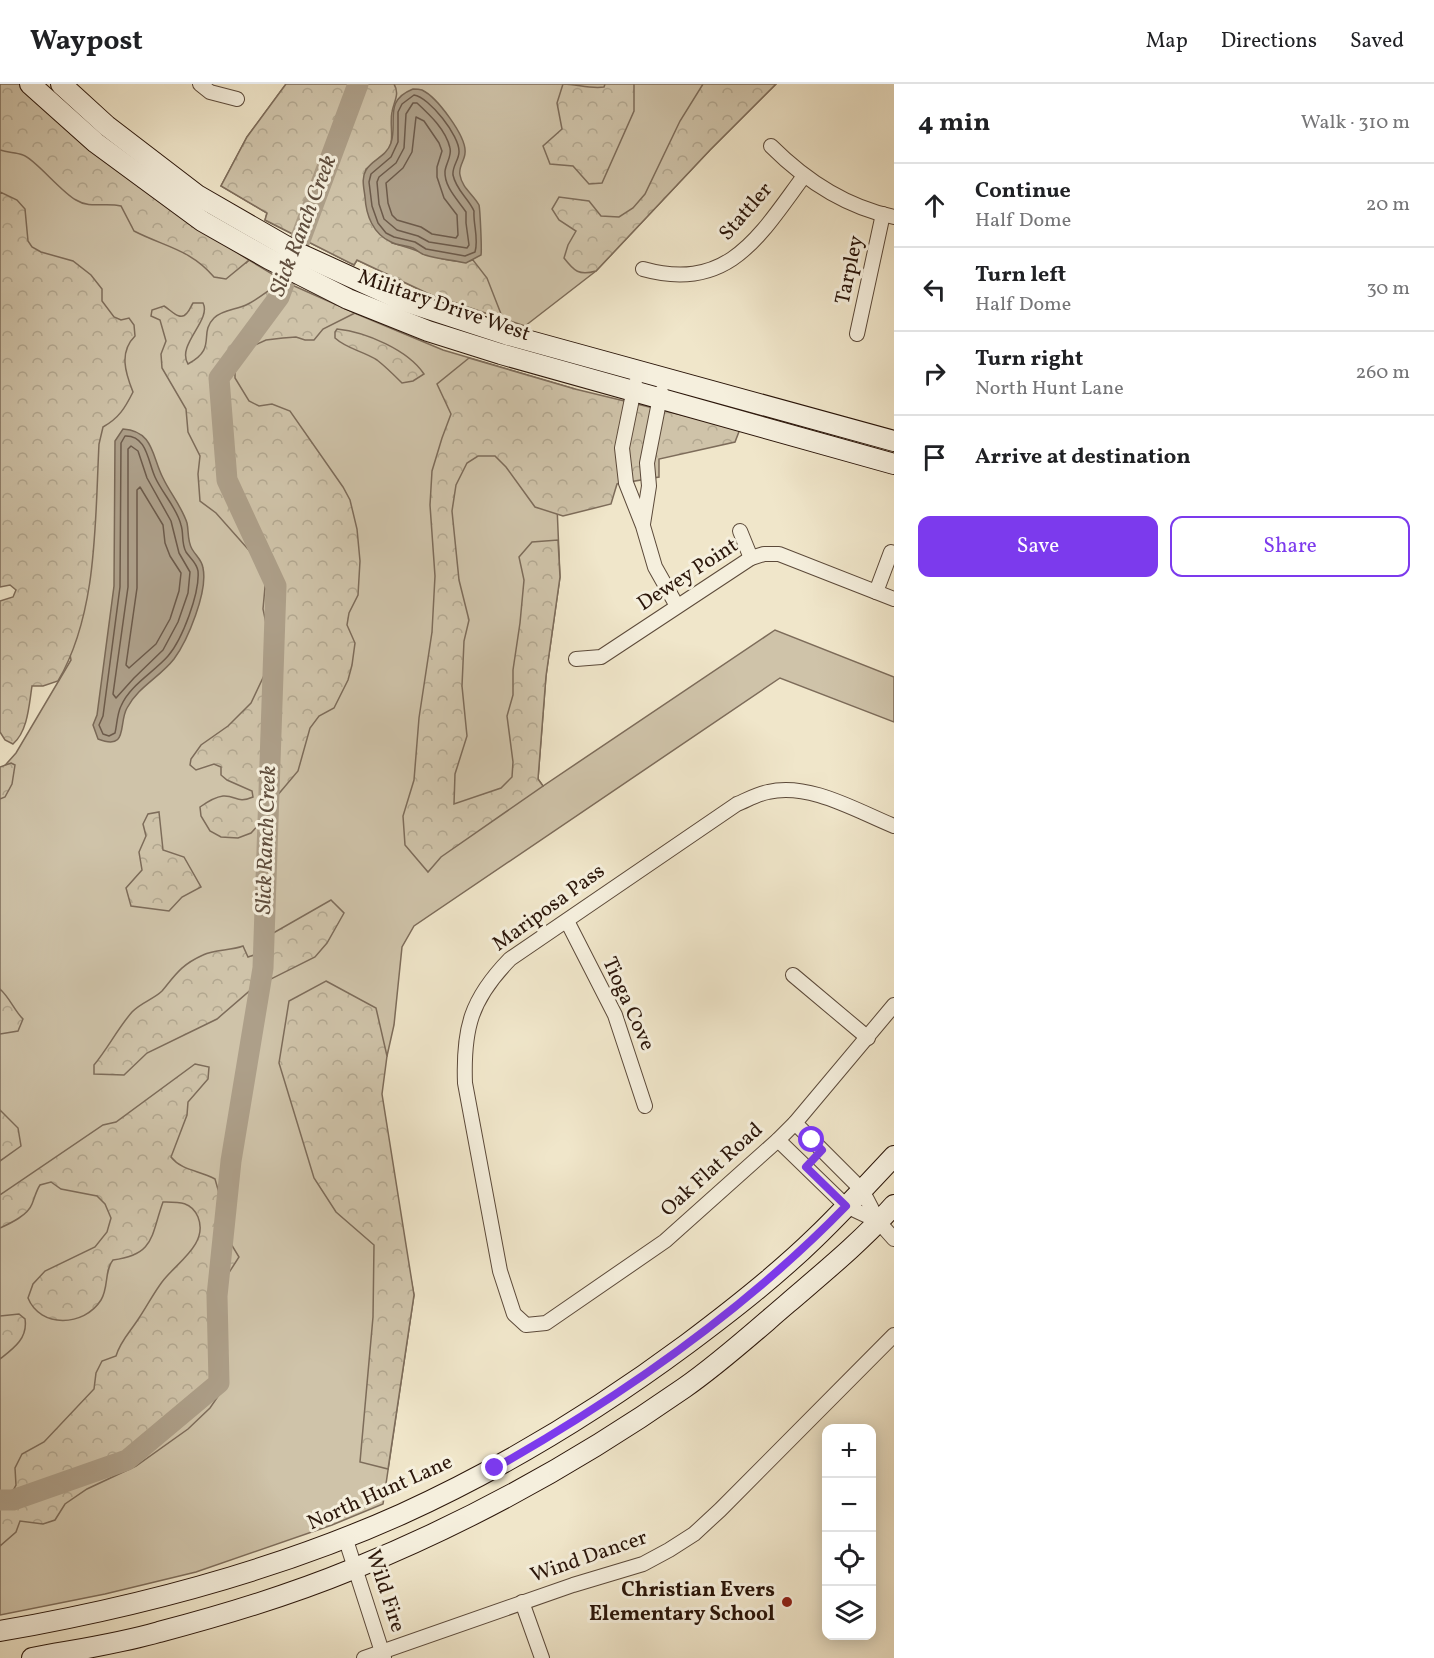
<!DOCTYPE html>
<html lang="en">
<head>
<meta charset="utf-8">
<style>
  body { margin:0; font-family:Vollkorn,serif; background:#f2f2f2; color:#202124 }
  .controls { position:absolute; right:18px; bottom:18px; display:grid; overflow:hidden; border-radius:12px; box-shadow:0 3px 15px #0003 }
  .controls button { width:54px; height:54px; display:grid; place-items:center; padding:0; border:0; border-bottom:2px solid #e0e0e0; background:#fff; color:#202124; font:30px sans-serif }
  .stop { position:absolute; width:18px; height:18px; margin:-14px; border:4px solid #7c3aed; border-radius:50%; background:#fff }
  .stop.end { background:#7c3aed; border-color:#fff; box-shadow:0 2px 6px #0008 }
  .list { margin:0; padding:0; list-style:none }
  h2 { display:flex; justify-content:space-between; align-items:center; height:78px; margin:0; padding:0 24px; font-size:26px }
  h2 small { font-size:20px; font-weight:400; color:#757577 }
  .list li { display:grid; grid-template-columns:39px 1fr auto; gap:18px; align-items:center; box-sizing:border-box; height:84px; padding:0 24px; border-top:2px solid #e0e0e0 }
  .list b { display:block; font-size:22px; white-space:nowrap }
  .list p { margin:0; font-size:20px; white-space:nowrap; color:#757577 }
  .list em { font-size:20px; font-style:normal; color:#757577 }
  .actions { display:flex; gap:12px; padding:18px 24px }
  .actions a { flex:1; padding:14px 0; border:2px solid #7c3aed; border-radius:12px; text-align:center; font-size:21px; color:#7c3aed }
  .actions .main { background:#7c3aed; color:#fff }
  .icon { flex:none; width:33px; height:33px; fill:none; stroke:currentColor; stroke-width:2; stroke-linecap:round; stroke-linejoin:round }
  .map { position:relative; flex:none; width:894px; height:1574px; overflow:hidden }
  header { display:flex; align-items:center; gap:36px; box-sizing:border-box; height:84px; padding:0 30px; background:#fff; border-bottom:2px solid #e0e0e0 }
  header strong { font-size:28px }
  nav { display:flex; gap:33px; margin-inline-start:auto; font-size:21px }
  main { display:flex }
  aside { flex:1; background:#fff }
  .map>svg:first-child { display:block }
  .green { fill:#cfc3a9; stroke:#7d6c5a; stroke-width:1.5 }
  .forest { fill:url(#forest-crowns); stroke:#7d6c5a; stroke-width:1.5 }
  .water { fill:#ad9f89; stroke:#796856; stroke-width:1.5 }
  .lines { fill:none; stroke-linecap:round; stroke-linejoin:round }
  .shore { stroke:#6c5a4a; stroke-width:1.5 }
  .river { stroke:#ad9f89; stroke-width:21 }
  .street-casing { stroke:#5c4a3a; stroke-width:16 }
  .secondary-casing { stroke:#2b160a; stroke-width:22 }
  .street { stroke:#f5efdd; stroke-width:14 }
  .secondary { stroke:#f5efdd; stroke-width:20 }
  .route { stroke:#7c3aed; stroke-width:8 }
  .poi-dot { fill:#8f2418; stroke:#f5efdd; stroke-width:2 }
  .labels { text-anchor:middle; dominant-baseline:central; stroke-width:6; stroke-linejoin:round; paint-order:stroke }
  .street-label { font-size:21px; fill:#2b160a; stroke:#f5efdd }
  .poi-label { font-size:21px; font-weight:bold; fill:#2b160a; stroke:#f5efdd; text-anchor:end }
  .water-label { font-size:22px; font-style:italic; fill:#5f4d3d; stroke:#f5efdd }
</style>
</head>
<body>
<header>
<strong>Waypost</strong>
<nav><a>Map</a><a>Directions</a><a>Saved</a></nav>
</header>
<main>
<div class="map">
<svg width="894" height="1574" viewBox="0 0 894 1574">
  <defs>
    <pattern id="forest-crowns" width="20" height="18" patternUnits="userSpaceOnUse" patternTransform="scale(1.5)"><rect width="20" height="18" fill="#cfc3a9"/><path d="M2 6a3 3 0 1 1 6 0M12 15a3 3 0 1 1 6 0" fill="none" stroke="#b2a790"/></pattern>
  </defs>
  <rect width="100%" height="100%" fill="#f0e6ca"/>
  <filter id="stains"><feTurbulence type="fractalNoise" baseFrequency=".00333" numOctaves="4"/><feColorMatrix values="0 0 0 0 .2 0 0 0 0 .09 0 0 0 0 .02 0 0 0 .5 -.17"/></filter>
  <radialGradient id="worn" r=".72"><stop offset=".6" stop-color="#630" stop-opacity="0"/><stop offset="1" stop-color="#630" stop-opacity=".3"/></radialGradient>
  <!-- green -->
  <g class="green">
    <path d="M0,0h9l237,179 3,-3 48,29 146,61 132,39 -18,117 3,71 -14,99 -8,103 5,7 232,-156 119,47v45l-114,-44 -366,248 -12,21 -8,78 -7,31 -7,1 -22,-57 56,295 -31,209 -51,21 -136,47 -91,22 -105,21v-844l16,-18 55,-93 -71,-414z"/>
    <path d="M286,0h490l-66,66 -114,121 -71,55 -96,-32 -72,-34 -3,5 -89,-45 2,-7 -46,-27 26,-49z"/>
  </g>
  <!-- forest -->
  <g class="forest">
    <path d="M0,0h20c72,64 147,125 229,176l-23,19 -12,-2c-24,-28 -49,-30 -80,-46l-13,-25c-16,-4 -31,3 -45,-6 -15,-8 -42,-42 -53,-45 -8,-3 -15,-2 -23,-5z"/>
    <path d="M286,0h108c6,10 0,17 -2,28 -3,14 4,30 -6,42 -5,6 -14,11 -20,15l26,74c23,5 58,24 81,17l14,18 16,41 -74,-25 -72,-34 -3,5 -89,-45 2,-7 -46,-27 26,-49z"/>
    <path d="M563,0c14,0 26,5 41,3l1,-3h29v27l-32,72 -13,1 -16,-18 -23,-2 -7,-18 19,-17 -5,-26z"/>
    <path d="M703,0h73l-66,66 -114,121c-17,5 -22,0 -32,-13l4,-13 8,-14 -17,-11 -7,-11 7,-12 30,4 12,15 18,1 14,-9 12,-14 35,-73z"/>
    <path d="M0,108l17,8 8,9 3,32 4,6 9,5 32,9 18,14 11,14v12l12,16 7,3 8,-2 5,7 1,11c-16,16 -10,36 -2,56 -8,16 -14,26 -30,35l-4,17c-4,76 -1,169 -41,237l-15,5h-11c-3,19 -4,45 -19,58l-8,-4 -5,-8v-131l13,-4 3,-7 -6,-5 -10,2z"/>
    <path d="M283,197l72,32 -32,16 -9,11h-9l-9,-3 -13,1 -17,2 -13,6 -18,19v13l14,23 10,5 13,-2 18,7 53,76 7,13 7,29 3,32 -2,34 -9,18 -2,12 8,18 -3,22 -4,15 -14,28 -15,8 -9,12 -12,43 -27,32 -9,18 -11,12 -13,5 -17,-1 -11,-6 -9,-15 -1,-9c7,-5 15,-10 23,-11 13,-1 14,8 30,1l-1,-6 -25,-11 -6,-5v-8l-7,-3 -18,6 -6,-5 1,-6 10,-14 27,-19 23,-23 17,-36 3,-20 -8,-38 3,-33 -3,-10 -47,-53 -16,-12 -2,-27 2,-18 -12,-24 -2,-23 -24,-41 -1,-14 5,-13 -6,-21 -9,-4 1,-6 12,-4c7,4 16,16 23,7 3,-3 4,-7 6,-10h10c9,17 -27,42 -15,61 30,-16 10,-30 26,-46 9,-9 23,-8 34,-14 12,-6 23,-16 35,-23z"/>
    <path d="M337,245c29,3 71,21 87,45l-11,7 -11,2c-8,-8 -16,-16 -25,-23 -14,-9 -30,-11 -42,-22v-6z"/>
    <path d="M469,274l106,31 165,40 -5,13 -76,17v18l-42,7 -6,20 -48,12 -28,-9 -29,-40 -11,-11h-17l-11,7 -11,22 -4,26 7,69 10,40 -5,21 -2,45 5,50 -12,38 -1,30 47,-16 11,-11 1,-15 -6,-46 6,-21v-25l7,-47 4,-43 -5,-23 13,-15 26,-2 2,37 -14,99 -8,103 5,7 -102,71 -13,15 -23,-27 -2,-29 11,-36 5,-62 13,-86 3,-56 -5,-71 2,-34 10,-33 9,-24 -14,-30z"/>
    <path d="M11,679l4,2 -3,19 -7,13 -5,2v-32z"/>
    <path d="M159,728l4,38 21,7 17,30 -19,10 -13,14 -38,-5 -5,-18 16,-18 -3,-18 7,-16 -3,-12 5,-10z"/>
    <path d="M331,816l13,13 -17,30 -12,14 -62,31 -36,31 -70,34 -23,22 -30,-1v-9c14,-17 24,-37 38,-53 8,-9 22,-13 30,-21 14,-17 19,-26 41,-36 12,-6 27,-4 40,-9l5,11 18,-6 2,-15z"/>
    <path d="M326,897l50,27 11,48 -5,38 32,201 -26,174 -28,-7 13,-145 1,-72 -38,-33 -22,-34 -35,-115 10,-62z"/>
    <path d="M0,905c10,9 14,21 23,30l-5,12 -18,3z"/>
    <path d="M195,980l14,3 -1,12 -20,23 -1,13 -16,42c11,14 28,13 44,22l8,28 5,32 11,18 -18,28 4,36 1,46 -3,22 -13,19 -22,21 -52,37 -49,23 -22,15 -10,16 -12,4 -23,-3 -4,11 -16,14v-41l9,-7 7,-13 -1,-17 7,-14 22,-12 50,-53 2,-16 6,-12 14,-5c4,-14 13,-23 21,-35 9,-13 16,-27 25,-39 14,-19 47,-38 36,-65 -7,-16 -20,-15 -35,-15 -12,33 -8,53 -50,58 -9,11 -4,27 -12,40 -17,27 -61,28 -73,-2l5,-14 12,-13 50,-24 12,-15 4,-14 -6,-14 -8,-8 -36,-7 -10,-7 -11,3c-4,6 -5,12 -8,19 -4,11 -21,19 -32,24v-33l103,-70 13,-3z"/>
    <path d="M0,1026l18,18 3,18 -21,15z"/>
    <path d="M19,1230l6,5c3,19 -11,29 -25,40v-43z"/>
  </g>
  <!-- water -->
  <g class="water">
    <path d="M413,5c3,0 6,0 9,1 15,7 45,47 43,63 0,7 -7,14 -5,22 2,13 13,19 19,30 1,4 3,45 2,50l-15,8c-13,-3 -28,-4 -41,-8 -4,-1 -8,-5 -12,-7 -7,-3 -15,-2 -22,-6 -18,-8 -25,-27 -26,-45 -1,-9 -4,-19 1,-27 7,-11 20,-13 25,-27 7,-22 -8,-42 22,-54z"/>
    <path d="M123,345c31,2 29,28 40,49 7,15 19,29 24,45 2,9 0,17 5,26 4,7 10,11 11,19 5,23 -15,72 -29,91 -14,18 -36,28 -47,49 -9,16 2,43 -29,31l-5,-14 4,-10 17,-129 1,-145z"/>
  </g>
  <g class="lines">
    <!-- shore -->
    <g class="shore">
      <path d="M414,11c15,2 46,41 45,57 0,8 -7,14 -6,23 3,15 15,23 21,36 -1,13 5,28 1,41l-10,4 -39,-7 -11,-7 -21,-5 -8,-4 -8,-10 -6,-17 -3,-24 2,-8 20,-17 7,-15v-30l4,-8z"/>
      <path d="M413,19h4c13,12 29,27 33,45 2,8 -4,15 -5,23 -1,16 13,29 21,41v11l3,22 -2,3 -38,-6 -11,-6 -21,-6 -13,-11 -5,-15 -2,-22 2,-5 17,-14 8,-15 2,-34z"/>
      <path d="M416,33l8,4 15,22 3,8 -5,16v10l7,21 13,17 1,20 -2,3 -24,-4 -11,-7 -24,-7 -5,-5 -4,-12 -2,-20 17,-15 9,-16z"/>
      <path d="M125,352c22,-1 23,26 30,41 7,16 22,31 26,48 3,9 0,18 5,27 4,6 11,11 12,19 2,22 -16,69 -30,85 -15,17 -38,29 -47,50 -4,8 -4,19 -6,27l-6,3 -6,-2 -4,-9 4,-9 17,-129 1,-144z"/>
      <path d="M131,362l7,5 9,27 24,43 8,32 11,19 -2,21 -10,29 -15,28 -29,28 -18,20 -3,-4 15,-107v-138z"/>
      <path d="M140,403l23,38 2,18 5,13 11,17 -2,18 -9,28 -14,25 -27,24 -3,-3 11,-77v-98z"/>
    </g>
    <!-- river -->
    <path class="river" d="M0,1416h13l114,-40 92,-77 -2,-87 14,-135 32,-193 13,-382 -49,-106 -8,-102 60,-81 79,-213"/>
    <!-- street casing -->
    <g class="street-casing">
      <g id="street">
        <path d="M200,0l10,8 27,7"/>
        <path d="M771,62c34,34 75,61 123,71"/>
        <path d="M643,185c86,24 117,-34 161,-93"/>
        <path d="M857,250l26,-120"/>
        <path d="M635,300l-13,64 4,35 17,43 12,41 22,39"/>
        <path d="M643,440l6,-38 -2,-23 14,-71"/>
        <path d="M740,447l11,27"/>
        <path d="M876,508l15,-40"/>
        <path d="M576,575l25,-2 150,-99 13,-4h15l115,45"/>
        <path d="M894,742c-37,-15 -85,-44 -126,-34 -11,2 -21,8 -31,12l-227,155c-39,40 -47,69 -45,124l35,188 14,43 12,11 20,-2 119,-82 113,-101 17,-17 99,-118"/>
        <path d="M567,837l48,94 30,91"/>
        <path d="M793,891l75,63"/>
        <path d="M795,1039l67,67 16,31 16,18"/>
        <path d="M778,1056l68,66 32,15"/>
        <path d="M345,1453l39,121"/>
        <path d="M522,1518l20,56"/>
        <path d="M364,1574l209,-73 70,-21 26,-14 25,-16 26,-24 174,-175"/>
      </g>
    </g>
    <!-- secondary casing -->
    <g class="secondary-casing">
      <g id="secondary">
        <path d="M30,0l66,59 106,78 67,38 79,40 80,32 73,23 393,110"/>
        <path d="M61,0l46,42 90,69 99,57 105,48 107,35 386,106"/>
        <path d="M0,1547c138,-24 275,-60 402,-117 101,-46 196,-104 285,-170 44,-33 88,-67 128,-106 27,-26 53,-54 79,-82"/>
        <path d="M32,1574c42,-8 86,-14 127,-26 65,-17 131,-37 194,-63 116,-47 228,-109 331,-181 36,-25 70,-56 104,-85 36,-31 74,-62 106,-98"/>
      </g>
    </g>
    <!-- street -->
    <use href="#street" class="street"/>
    <!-- secondary -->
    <use href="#secondary" class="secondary"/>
  </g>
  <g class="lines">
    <!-- route -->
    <path class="route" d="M495,1384c127,-72 249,-157 351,-262l-40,-39 16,-17 -10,-10"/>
  </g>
  <!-- markers -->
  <circle class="poi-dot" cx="787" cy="1518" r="6"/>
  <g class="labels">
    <!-- street labels -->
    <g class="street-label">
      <text transform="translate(746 128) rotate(-49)">Stattler</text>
      <text transform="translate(850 186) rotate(-78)">Tarpley</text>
      <text transform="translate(444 222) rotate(19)">Military Drive West</text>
      <text transform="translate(688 491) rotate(-33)">Dewey Point</text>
      <text transform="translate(549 824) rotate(-36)">Mariposa Pass</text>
      <text transform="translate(628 920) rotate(66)">Tioga Cove</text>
      <text transform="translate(712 1086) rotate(-42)">Oak Flat Road</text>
      <text transform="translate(380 1409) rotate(-24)">North Hunt Lane</text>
      <text transform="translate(589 1473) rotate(-19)">Wind Dancer</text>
      <text transform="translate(385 1507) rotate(72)">Wild Fire</text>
    </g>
    <!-- poi labels -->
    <g class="poi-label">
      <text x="775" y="1506">Christian Evers<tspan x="775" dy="24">Elementary School</tspan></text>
    </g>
    <!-- water labels -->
    <g class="water-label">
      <text transform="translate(304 142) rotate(-69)">Slick Ranch Creek</text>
      <text transform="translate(267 756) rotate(-88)">Slick Ranch Creek</text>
    </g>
  </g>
  <rect width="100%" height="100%" filter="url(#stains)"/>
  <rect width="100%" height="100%" fill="url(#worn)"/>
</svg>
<div class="controls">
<button>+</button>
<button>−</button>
<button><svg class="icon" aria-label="locate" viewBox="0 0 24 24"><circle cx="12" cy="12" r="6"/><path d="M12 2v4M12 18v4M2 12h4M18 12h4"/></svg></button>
<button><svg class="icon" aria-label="layers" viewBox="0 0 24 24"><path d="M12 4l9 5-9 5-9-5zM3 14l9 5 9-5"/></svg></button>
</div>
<div class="stop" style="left:812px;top:1056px"></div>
<div class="stop end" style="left:495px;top:1384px"></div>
</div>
<aside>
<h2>4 min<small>Walk · 310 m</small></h2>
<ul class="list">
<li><svg class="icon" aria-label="ahead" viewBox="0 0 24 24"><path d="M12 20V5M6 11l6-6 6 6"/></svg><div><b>Continue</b><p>Half Dome</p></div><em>20 m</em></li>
<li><svg class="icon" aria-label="left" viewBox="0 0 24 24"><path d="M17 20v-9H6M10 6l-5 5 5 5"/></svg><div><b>Turn left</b><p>Half Dome</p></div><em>30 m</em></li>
<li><svg class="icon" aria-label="right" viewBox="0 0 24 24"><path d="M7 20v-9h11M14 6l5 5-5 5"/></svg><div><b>Turn right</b><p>North Hunt Lane</p></div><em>260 m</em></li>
<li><svg class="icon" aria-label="arrive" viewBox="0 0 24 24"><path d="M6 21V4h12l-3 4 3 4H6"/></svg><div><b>Arrive at destination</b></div></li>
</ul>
<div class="actions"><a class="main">Save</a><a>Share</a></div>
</aside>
</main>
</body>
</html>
